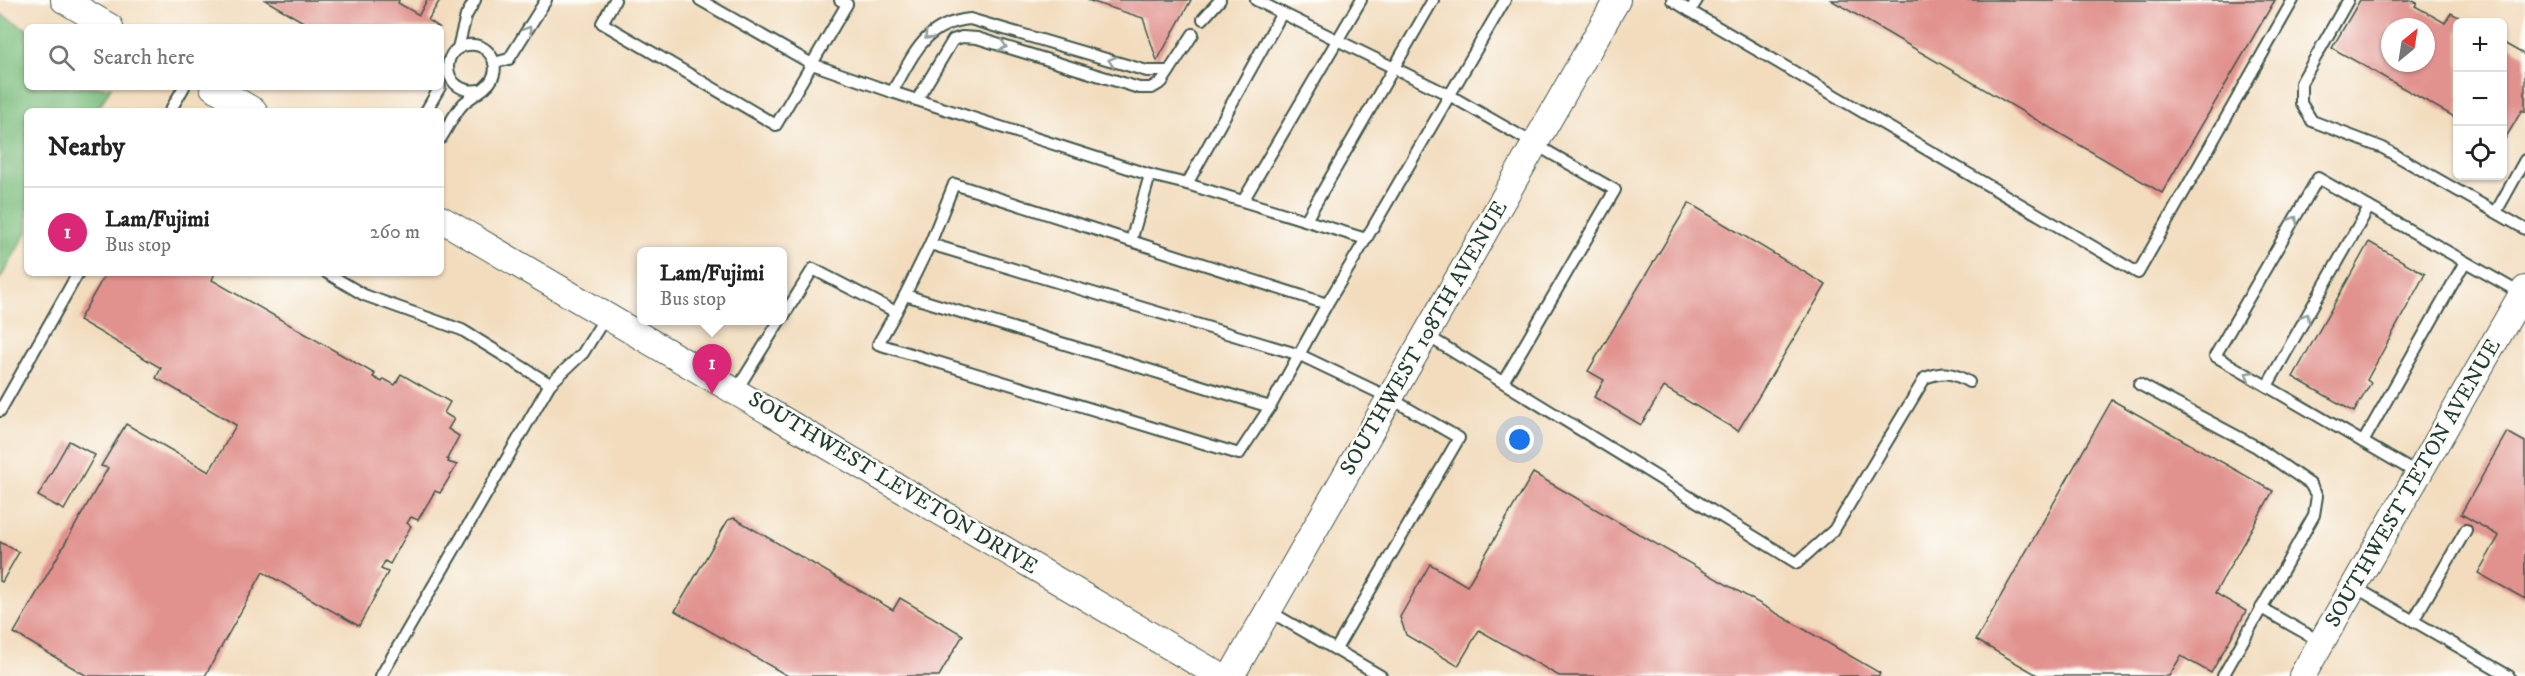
<!DOCTYPE html>
<html lang="en">
<head>
<meta charset="utf-8">
<style>
  body { margin:0; font-family:"IM FELL DW Pica",serif; background:#f2f2f2; color:#222 }
  .controls { position:absolute; right:18px; top:18px; display:grid; overflow:hidden; border-radius:9px; box-shadow:0 2px 4px #0004 }
  .controls button { width:54px; height:54px; display:grid; place-items:center; padding:0; border:0; border-bottom:2px solid #e0e0e0; background:#fff; color:#222; font:30px sans-serif }
  .compass { position:absolute; left:2381px; top:18px; width:54px; height:54px; border-radius:50%; background:#fff; box-shadow:0 2px 4px #0004; rotate:30deg }
  .you { position:absolute; left:1520px; top:440px; width:21px; height:21px; margin:-15px; border:4px solid #fff; border-radius:50%; background:#1a73e8; box-shadow:0 0 0 9px #1a73e833 }
  .badge { display:grid; place-items:center; width:39px; height:39px; border-radius:50%; background:#db2777; color:#fff; font-size:20px; font-weight:700 }
  .pin { position:absolute; translate:-50% -50px; filter:drop-shadow(0 2px 3px #0008) }
  .pin::after { content:''; position:absolute; top:32px; width:21px; height:18px; background:inherit; clip-path:polygon(0 0,100% 0,50% 100%) }
  .popup { position:absolute; left:637px; top:247px; width:150px; height:78px; box-sizing:border-box; display:grid; place-content:center; border-radius:9px; background:#fff; filter:drop-shadow(0 2px 4px #0005); font-size:20px; white-space:nowrap; color:#767676 }
  .popup b { font-size:22px; color:#222 }
  .popup::after { content:''; position:absolute; left:50%; top:100%; margin-left:-12px; border:12px solid transparent; border-top-color:#fff }
  .list { margin:0; padding:0; list-style:none }
  h2 { display:flex; justify-content:space-between; align-items:center; height:78px; margin:0; padding:0 24px; font-size:26px }
  h2 small { font-size:20px; font-weight:400; color:#767676 }
  .list li { display:grid; grid-template-columns:39px 1fr auto; gap:18px; align-items:center; box-sizing:border-box; height:90px; padding:0 24px; border-top:2px solid #e0e0e0 }
  .list b { display:block; font-size:22px; white-space:nowrap }
  .list p { margin:0; font-size:20px; white-space:nowrap; color:#767676 }
  .list em { font-size:20px; font-style:normal; color:#767676 }
  .icon { flex:none; width:33px; height:33px; fill:none; stroke:currentColor; stroke-width:2; stroke-linecap:round; stroke-linejoin:round }
  .map { position:relative; flex:none; width:2525px; height:676px; overflow:hidden }
  .search { position:absolute; background:#fff; box-shadow:0 2px 4px #0004; left:24px; top:24px; width:420px; height:66px; display:flex; align-items:center; gap:15px; box-sizing:border-box; padding:0 21px; border-radius:9px; color:#767676; font-size:22px }
  .panel { position:absolute; background:#fff; box-shadow:0 2px 4px #0004; left:24px; top:108px; width:420px; height:168px; border-radius:9px }
  .map>svg:first-child { display:block }
  .forest { fill:#7bbd7e; stroke:#4d7d59; stroke-width:1.5 }
  .building { fill:#e1928e; fill-rule:evenodd }
  .lines { fill:none; stroke-linecap:round; stroke-linejoin:round }
  .service-casing { stroke:#3f5549; stroke-width:14 }
  .tertiary-casing { stroke:#3f5549; stroke-width:28 }
  .service { stroke:#fff; stroke-width:10 }
  .tertiary { stroke:#fff; stroke-width:26 }
  .oneway { stroke:#8f9e9a }
  .labels { text-anchor:middle; dominant-baseline:central; stroke-width:5; stroke-linejoin:round; paint-order:stroke }
  .street-label { font-size:22px; fill:#1f3d34; stroke:#fdfcf7 }
</style>
</head>
<body>
<div class="map">
<svg width="2525" height="676" viewBox="0 0 2525 676">
  <rect width="100%" height="100%" fill="#fdfcf7"/>
  <filter id="ink" filterUnits="userSpaceOnUse"><feTurbulence type="fractalNoise" baseFrequency=".0167" numOctaves="2"/><feDisplacementMap in="SourceGraphic" scale="12" xChannelSelector="R" yChannelSelector="G"/><feConvolveMatrix kernelMatrix="1 2 1 2 8 2 1 2 1" color-interpolation-filters="sRGB"/></filter>
  <filter id="wash" filterUnits="userSpaceOnUse"><feTurbulence type="fractalNoise" baseFrequency=".008" numOctaves="4" result="noise"/><feDisplacementMap in="SourceGraphic" scale="24" xChannelSelector="R" yChannelSelector="G"/><feGaussianBlur stdDeviation="1.35" result="paint"/><feColorMatrix in="noise" values="0 0 0 0 0 0 0 0 0 0 0 0 0 0 0 0 0 1.4 0 .05"/><feComposite in="paint" operator="in"/></filter>
  <g filter="url(#wash)">
    <rect width="100%" height="100%" fill="#f2dcbd"/>
    <!-- forest -->
    <path class="forest" d="M0,14l27,15v58h84l-14,24h-70v121l-27,47z"/>
    <g id="blocks">
      <!-- building -->
      <g class="building">
        <path d="M265,0h134l-1,3 21,12 8,-15h13l-12,20 11,7h-127z"/>
        <path d="M1087,0h104l-34,61 -14,-43z"/>
        <path d="M1831,0h444l-113,193z"/>
        <path d="M2360,0h51l6,3 -2,3 30,17 6,-10 17,9h-10v97l-126,-71zM2390,27h36v36h-36z"/>
        <path d="M2502,42l23,13v57l-3,-2 -20,34z"/>
        <path d="M1689,203l137,82 -88,146 -74,-44 -23,38 -47,-28 10,-17 -16,-9z"/>
        <path d="M2369,242l56,32 -58,106 4,3 -17,29 -61,-35z"/>
        <path d="M106,273h109l-3,7 163,94 -2,3 9,5 2,-3 11,6 6,-11 49,28 -6,11 10,6 -6,10 11,7 -12,23 2,1 -1,2 9,3 -17,28 -5,-2 -17,29 -7,-3 -4,6 4,3 -21,38 -5,-3 -4,8 7,3 -29,54 -96,-54 -58,104h-118l-73,-43 94,-165 -7,-2 25,-42 83,48 27,-47 -80,-47 5,-10 -82,-48z"/>
        <path d="M2112,400l161,91 -58,102 31,18 -35,62 -30,-17 -12,20h-130l-63,-36z"/>
        <path d="M2507,432l18,10v157l-47,-26 21,-37 -38,-22z"/>
        <path d="M69,441l26,14 -31,55 -26,-14z"/>
        <path d="M1533,473l347,200 -1,3h-320l-80,-46 -21,36 -52,-31 -6,-18 30,-53 37,22z"/>
        <path d="M734,518l159,92 7,-12 63,37 -24,41h-151l-113,-65 53,-91z"/>
        <path d="M0,542l19,10 -17,30 -2,-1z"/>
      </g>
    </g>
  </g>
  <g filter="url(#ink)">
    <use href="#blocks" fill-opacity="0" stroke="#3f5549" stroke-width="1.5"/>
    <g class="lines">
      <!-- service casing -->
      <g class="service-casing">
        <g id="service">
          <path d="M615,0l-13,23 174,102 71,-121 -7,-4"/>
          <path d="M700,0l112,64 80,28 258,83 37,9 95,-171 -26,-13"/>
          <path d="M1672,0l18,11 7,-11"/>
          <path d="M2348,0l-47,83v20l11,18 71,27 142,81"/>
          <path d="M1690,11l448,262 155,-273"/>
          <path d="M1282,13l167,82 166,95 -112,192"/>
          <path d="M1203,19l17,-19"/>
          <path d="M458,48l8,-32 9,-16"/>
          <path d="M494,63l15,-4 37,-59"/>
          <path d="M892,92c22,-37 31,-68 78,-73l177,52h22"/>
          <path d="M917,100l36,-60 9,-3 15,1 162,50h13l10,-6 31,-48"/>
          <path d="M170,111l14,-24"/>
          <path d="M426,111l14,-24"/>
          <path d="M441,138c7,-11 13,-25 23,-35 9,-8 23,-14 28,-24 9,-16 -5,-37 -24,-34 -31,4 -25,51 12,45"/>
          <path d="M1187,184l179,55 -39,65"/>
          <path d="M1243,201l118,-201"/>
          <path d="M2496,212l29,-52"/>
          <path d="M1306,220l127,-220"/>
          <path d="M1366,239l139,-239"/>
          <path d="M930,244l370,111 90,43 69,40 -123,211"/>
          <path d="M327,273l37,22 98,35 88,54 33,-31 23,-37"/>
          <path d="M905,295l25,-51 24,-60 177,57"/>
          <path d="M896,312l9,-17 365,112 57,-103 -196,-63 19,-66"/>
          <path d="M783,317l30,-48 83,43 -18,32 361,110 31,-47"/>
          <path d="M1426,335l371,228 37,-33 91,-152c18,-7 27,-6 44,4"/>
          <path d="M2139,384l116,62 55,38 7,12 -3,19 -91,161"/>
          <path d="M2267,386l102,-179"/>
          <path d="M736,391l44,-71"/>
          <path d="M0,411l78,-138"/>
          <path d="M2363,442l102,-180"/>
          <path d="M2418,474l-203,-118 103,-178 204,116"/>
          <path d="M2353,586l156,90"/>
          <path d="M2261,608l60,34"/>
          <path d="M1269,611l112,65"/>
          <path d="M2413,621l53,-91"/>
          <path d="M381,676l169,-292"/>
        </g>
      </g>
      <!-- tertiary casing -->
      <g class="tertiary-casing">
        <g id="tertiary">
          <path d="M64,0l46,27"/>
          <path d="M213,87l41,24"/>
          <path d="M441,219l779,457"/>
          <path d="M1231,676l386,-676"/>
          <path d="M2302,676l223,-387"/>
        </g>
      </g>
      <!-- service -->
      <use href="#service" class="service"/>
      <!-- tertiary -->
      <use href="#tertiary" class="tertiary"/>
    </g>
    <!-- one-way arrows -->
    <defs><path id="oneway-chevron" d="M-2-3.5L2.5 0L-2 3.5" fill="none" stroke-width="1.6" stroke-linecap="round" stroke-linejoin="round" transform="scale(1.5)"/></defs>
    <g class="oneway">
      <use href="#oneway-chevron" transform="translate(528 30) rotate(-59)"/>
      <use href="#oneway-chevron" transform="translate(928 36) rotate(135)"/>
      <use href="#oneway-chevron" transform="translate(1003 46) rotate(17)"/>
      <use href="#oneway-chevron" transform="translate(1112 61) rotate(-163)"/>
      <use href="#oneway-chevron" transform="translate(2294 220) rotate(-60)"/>
      <use href="#oneway-chevron" transform="translate(2306 317) rotate(-60)"/>
      <use href="#oneway-chevron" transform="translate(2249 375) rotate(-150)"/>
    </g>
  </g>
  <g class="labels">
    <!-- street labels -->
    <g class="street-label">
      <text transform="translate(1424 338) rotate(-60)">SOUTHWEST 108TH AVENUE</text>
      <text transform="translate(893 483) rotate(31)">SOUTHWEST LEVETON DRIVE</text>
      <text transform="translate(2413 483) rotate(-60)">SOUTHWEST TETON AVENUE</text>
    </g>
  </g>
</svg>
<div class="controls">
<button>+</button>
<button>−</button>
<button><svg class="icon" aria-label="locate" viewBox="0 0 24 24"><circle cx="12" cy="12" r="6"/><path d="M12 2v4M12 18v4M2 12h4M18 12h4"/></svg></button>
</div>
<svg class="compass" viewBox="-18 -18 36 36"><path d="M0-13l5 13h-10z" fill="#e53935"/><path d="M0 13l5-13h-10z" fill="#767676"/></svg>
<div class="you"></div>
<div class="pin badge" style="left:712px;top:394px">1</div>
<div class="popup"><b>Lam/Fujimi</b>Bus stop</div>
<div class="search"><svg class="icon" aria-label="search" viewBox="0 0 24 24"><circle cx="10" cy="10" r="6"/><path d="M15 15l6 6"/></svg>Search here</div>
<section class="panel">
<h2>Nearby<small></small></h2>
<ul class="list">
<li><span class="badge">1</span><div><b>Lam/Fujimi</b><p>Bus stop</p></div><em>260 m</em></li>
</ul>
</section>
</div>
</body>
</html>
